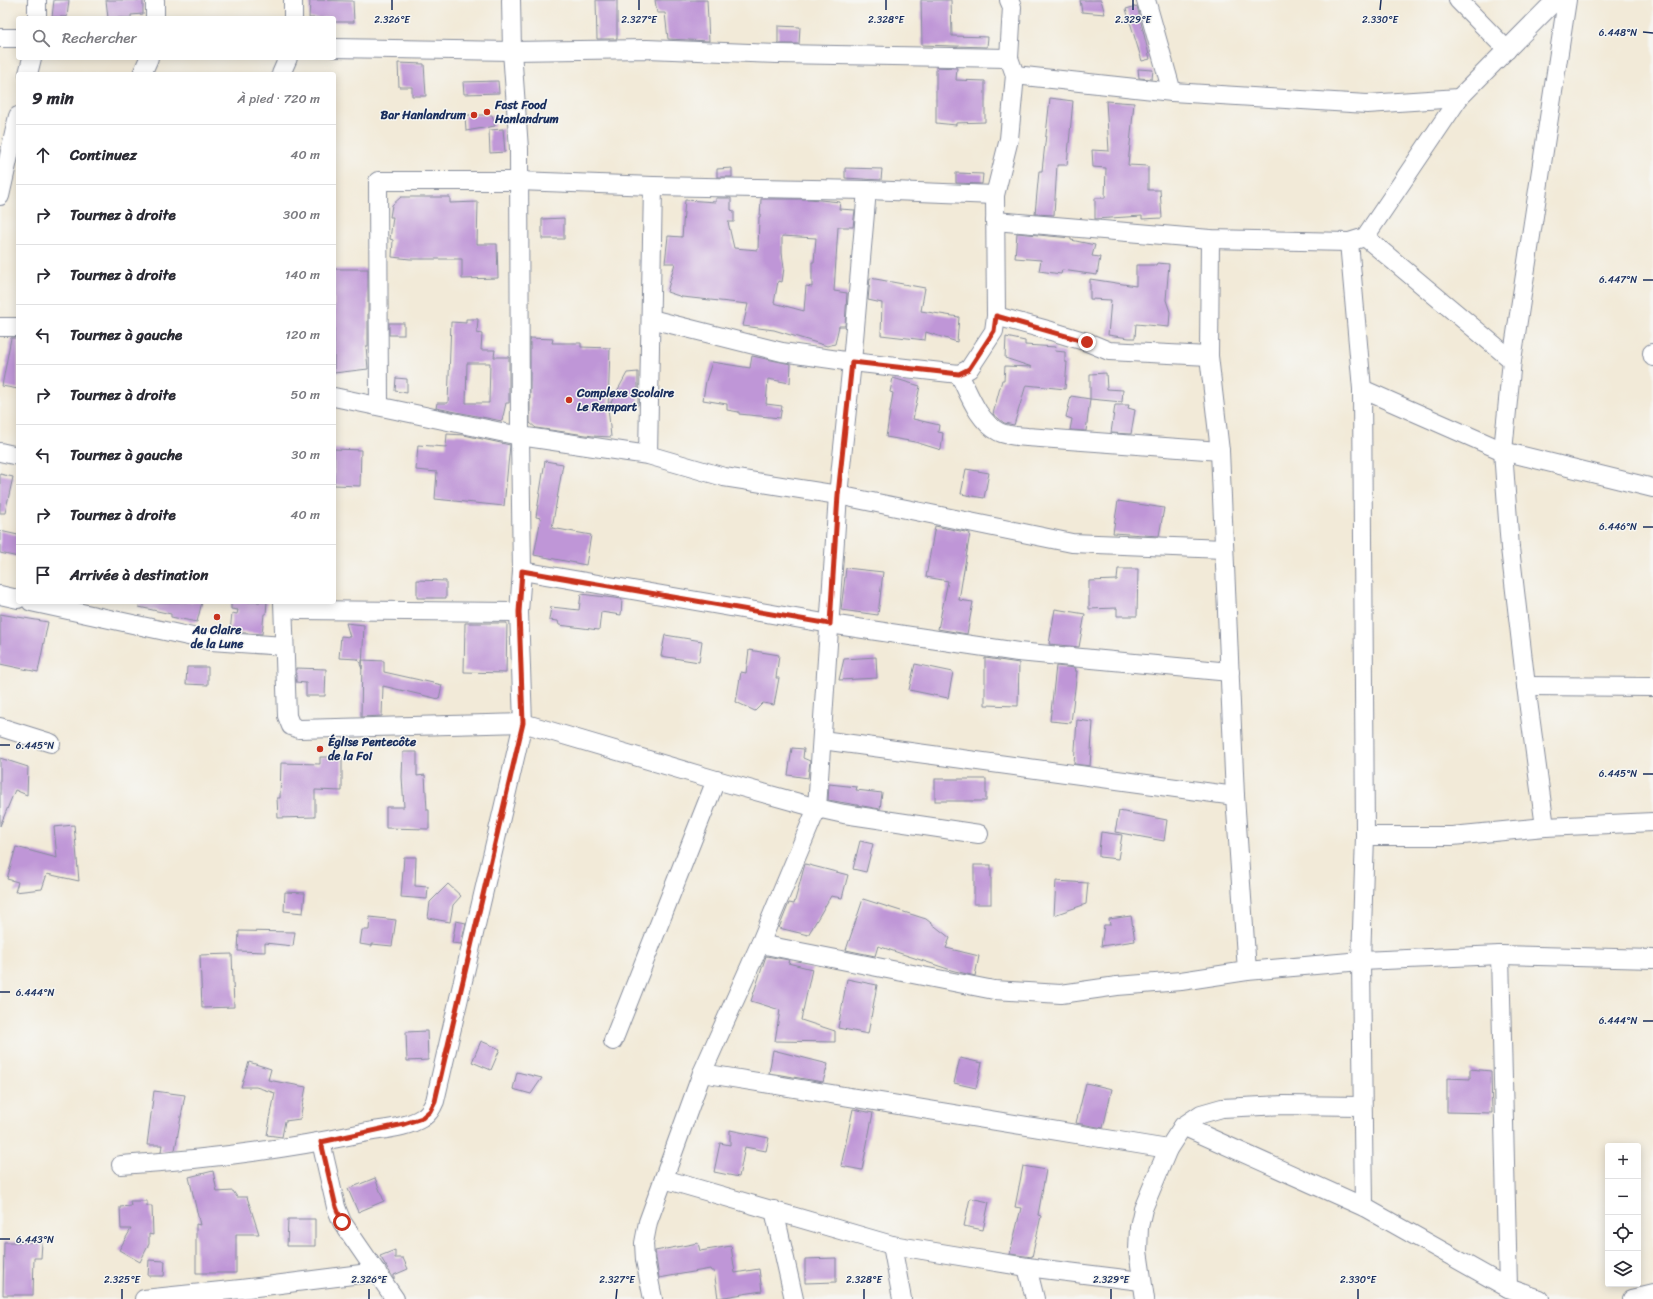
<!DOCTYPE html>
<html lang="fr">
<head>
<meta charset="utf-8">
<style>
  body { margin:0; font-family:Sriracha,sans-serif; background:#f7f7f7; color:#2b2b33 }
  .controls { position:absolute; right:12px; bottom:12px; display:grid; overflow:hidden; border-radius:4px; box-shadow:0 2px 10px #0003 }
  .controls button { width:36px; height:36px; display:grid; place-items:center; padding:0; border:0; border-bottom:1px solid #e1e1e2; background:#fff; color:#2b2b33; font:20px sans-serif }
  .stop { position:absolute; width:12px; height:12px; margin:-9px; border:3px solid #c8321e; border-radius:50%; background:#fff }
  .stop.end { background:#c8321e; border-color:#fff; box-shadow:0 1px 4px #0008 }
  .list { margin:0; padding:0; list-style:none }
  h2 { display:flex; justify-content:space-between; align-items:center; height:52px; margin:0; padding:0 16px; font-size:17px }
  h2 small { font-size:13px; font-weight:400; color:#7c7c81 }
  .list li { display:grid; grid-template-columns:26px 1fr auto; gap:12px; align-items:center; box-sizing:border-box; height:60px; padding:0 16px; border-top:1px solid #e1e1e2 }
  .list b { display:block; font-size:15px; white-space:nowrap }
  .list em { font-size:13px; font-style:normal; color:#7c7c81 }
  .icon { flex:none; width:22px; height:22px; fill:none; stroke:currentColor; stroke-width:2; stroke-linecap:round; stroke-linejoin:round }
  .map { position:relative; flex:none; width:1653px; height:1299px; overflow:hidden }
  .search { position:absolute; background:#fff; box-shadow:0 2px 10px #0003; left:16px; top:16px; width:320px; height:44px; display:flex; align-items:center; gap:10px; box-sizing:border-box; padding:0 14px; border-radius:4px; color:#7c7c81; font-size:15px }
  .panel { position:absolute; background:#fff; box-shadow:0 2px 10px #0003; left:16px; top:72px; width:320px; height:532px; border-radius:4px }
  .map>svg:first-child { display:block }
  .building { fill:#bf96d7; fill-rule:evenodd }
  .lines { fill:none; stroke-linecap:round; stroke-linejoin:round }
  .minor-casing { stroke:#868c9b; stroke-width:20 }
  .minor { stroke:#fff; stroke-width:18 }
  .route { stroke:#c8321e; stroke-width:5 }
  .ticks { fill:none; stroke:#1b2f5e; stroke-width:1.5 }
  .poi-dot { fill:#c8321e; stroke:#f6f6f2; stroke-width:1.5 }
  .labels { text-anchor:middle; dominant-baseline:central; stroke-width:3; stroke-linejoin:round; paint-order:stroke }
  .poi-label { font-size:12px; font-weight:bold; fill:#1b2f5e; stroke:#f6f6f2; text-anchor:start }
  .ticks-label { font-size:10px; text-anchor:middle; fill:#1b2f5e; stroke:#f6f6f2; stroke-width:3; stroke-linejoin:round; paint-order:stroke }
</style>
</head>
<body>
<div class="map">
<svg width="1653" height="1299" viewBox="0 0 1653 1299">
  <rect width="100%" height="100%" fill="#f6f6f2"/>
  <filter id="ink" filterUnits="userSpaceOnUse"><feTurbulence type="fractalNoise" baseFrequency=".025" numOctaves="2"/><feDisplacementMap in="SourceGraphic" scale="8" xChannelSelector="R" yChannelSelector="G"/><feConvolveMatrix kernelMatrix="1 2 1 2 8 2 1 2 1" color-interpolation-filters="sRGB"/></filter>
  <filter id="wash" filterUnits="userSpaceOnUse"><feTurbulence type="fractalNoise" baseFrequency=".012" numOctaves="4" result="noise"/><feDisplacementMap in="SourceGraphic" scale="16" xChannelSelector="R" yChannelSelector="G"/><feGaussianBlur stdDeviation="0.9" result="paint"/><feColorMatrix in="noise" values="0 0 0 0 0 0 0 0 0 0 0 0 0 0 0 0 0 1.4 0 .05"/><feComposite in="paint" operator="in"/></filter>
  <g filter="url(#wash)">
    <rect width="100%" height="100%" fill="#f2ead8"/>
    <g id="blocks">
      <!-- building -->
      <g class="building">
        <path d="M54,0h15l-2,17h-15z"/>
        <path d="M106,0h37v14l-12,1v3h-23z"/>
        <path d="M310,0l43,1 1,21h-20v-4h-25z"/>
        <path d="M596,0h21v39h-20z"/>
        <path d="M655,0h52l2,41 -41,-2 -3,-26h-8z"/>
        <path d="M921,0h30l1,36 36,1 -1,10 -65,-2z"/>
        <path d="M1080,0h21l4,14 -23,-2z"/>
        <path d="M1137,6l13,53 -8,2 -16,-52z"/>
        <path d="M778,26l22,1 -1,17h-21z"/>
        <path d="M398,63l26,1 2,32h-14v-9h-13z"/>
        <path d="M936,67l21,1 -1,12 29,1v41l-29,1v2l-20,-2z"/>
        <path d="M1138,69l15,1 -1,9 -13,-1z"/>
        <path d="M498,81l1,12 -35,1 -1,-12z"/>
        <path d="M1050,98l23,3 -6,64h-10l-3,50 -19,-1 4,-43h3z"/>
        <path d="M1106,101l28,2 -6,62 20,1v24h12l2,28 -20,1v-3l-47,3v-21h10l1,-30 -13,-1 -1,-17 17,1z"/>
        <path d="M465,115h27l3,11 -29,5z"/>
        <path d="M503,129l2,23 -15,1 -1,-23z"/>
        <path d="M732,168v9h-15v-8z"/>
        <path d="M845,168l37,1 -1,11 -36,-2z"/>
        <path d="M956,173l27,1 -1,10 -26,-1z"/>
        <path d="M401,197h49v6l28,-1 -1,42h20l1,34 -36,1v-20h-52l-18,-2 1,-17 -3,-1 3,-22h-3l2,-12z"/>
        <path d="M716,198h15v12l3,1v11h-6l6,26 24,2 1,-33h1l1,-18h49l30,3 -1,7 16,1 -2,17h-15l-4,64 13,2 -2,33h-6l-4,18 -8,2 -53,-16 -31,-4 5,-22 -66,-7 -15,-5 8,-29h-10l3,-27 14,1 3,-37 31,2zM782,236l34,2 -2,24h-2v25l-6,-1 -2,25 -30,-8 4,-22 4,1 2,-14 -2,-15z"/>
        <path d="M564,218v21h-22v-20z"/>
        <path d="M1017,233l54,5v2l24,5 -3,11 8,1 -3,18 -35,-5 -1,4 -22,-3 2,-11 -26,-2z"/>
        <path d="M1157,263l12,1 -3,36 4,12 -1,15 -33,-3 -1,14h-6l-21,-3 3,-35 -21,-1v-20l46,7v-21h20z"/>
        <path d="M334,269h34v77h-2l2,23 -34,4z"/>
        <path d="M870,278l55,10 -4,23 38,6 -2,25 -31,-10 -1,8 -44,-5 1,-32 -14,-3z"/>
        <path d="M466,319h12l-1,14 5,1 -1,16h14l-1,7h15v46h-3l-4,18 -66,-13 1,-5h11l3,-81 15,1zM467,363h23l-1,40h-23z"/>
        <rect x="389" y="323" width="15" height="12"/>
        <path d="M1006,337l19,4v4l31,2 -1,4 10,1v10h2l-2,27 -39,-4 -12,40 -10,-2 -11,-9 9,-34h2l1,-14 27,1 -27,-9z"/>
        <path d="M11,338h7v51l-16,-3z"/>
        <path d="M530,338l23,1 -1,4h29v4l29,1 -2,61v-2l3,30 -18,-1 -57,-8 -6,-5z"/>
        <path d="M752,356l39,8 -1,19 -22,-4 -2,25 16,2 -2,12 -41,-4v-2l-12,-2v-6l-24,-4 3,-19 6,-19 38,6z"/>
        <path d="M638,372v33l-29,1 18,-33z"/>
        <path d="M1106,373l1,16 16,1 -1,12 -32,-3 -4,32 -16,-1 2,-11 -6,-2 5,-21 19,3v-25z"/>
        <path d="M396,378l11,1v14l-12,-2z"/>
        <path d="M893,378l27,8 -7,33 26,6 -1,7 5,1 -2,17 -26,-8 -29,-5 7,-44 -3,-1z"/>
        <path d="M1115,405h14l-1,3 7,2 -4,24 -20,-1z"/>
        <path d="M447,434l17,1 46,10 -6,61 -69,-7 2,-27 -21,-2 2,-25 28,2z"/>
        <path d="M334,449l27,1 -1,36 -26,-1z"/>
        <path d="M545,461l18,3 -11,64 39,7 -5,30 -52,-10 7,-37 -5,-1z"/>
        <path d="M966,469l23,4 -5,25 -23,-4z"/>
        <path d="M0,474l13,3 -8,36h-5z"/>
        <path d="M1118,501l46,7 -5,28 -46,-3z"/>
        <path d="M935,526l35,7 -11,67 14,2 -6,32 -29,-5 10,-48 -22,-4z"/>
        <path d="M0,531l18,4v22l-18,-4z"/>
        <path d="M846,568l37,4 -5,43 -37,-5z"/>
        <path d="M1118,569h20l-1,47h-20v-8l-28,1v-28l28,-1z"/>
        <path d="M417,580l29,1v17h-29z"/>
        <path d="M581,594l41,5 -1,16 -20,-3 -2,18 -40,-5 -1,-4 -9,-1 2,-13 28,3z"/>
        <path d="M140,602h62l-5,20 -26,-5v-3l-32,-7z"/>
        <path d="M231,602h36l-1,12h-2l-2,20 -32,-2 2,-19 5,1 1,-4 -7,-1z"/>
        <path d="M1055,609l30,5 -6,33 -30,-3z"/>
        <path d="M0,614l48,8 -10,50 -38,-8z"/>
        <path d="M346,623l18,2 -2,44 -4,-10 -19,-1 2,-22 9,1z"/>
        <path d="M465,623h42l-1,50 -42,-1z"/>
        <path d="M665,635l37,6 -3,21 -38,-6z"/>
        <path d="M749,650l30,5 -3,23h3l-5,27 -11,-2 -8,8 -19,-9 5,-30 5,1z"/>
        <path d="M876,657l1,21 -38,2 5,-21z"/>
        <path d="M985,658l34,5 -1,43 -33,-1z"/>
        <path d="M362,660l22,1v11l58,13 -3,14 -56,-13 -1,30 -21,1z"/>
        <path d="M915,664l38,8 -5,26 -39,-8z"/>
        <path d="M1056,666l20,2 -1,3h2l-6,52 -21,-2z"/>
        <path d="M187,667h21v18l-22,-1z"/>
        <path d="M296,668l30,1 -1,27h-19v-13l-10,-1z"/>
        <path d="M1077,720l16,2 -3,44 -16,-2z"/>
        <path d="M792,748l12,1 -1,9 7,3 -2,17 -20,-3z"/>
        <path d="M403,752h14v24l8,-1 2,35h2v19l-43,-1v-21h18l-2,-30z"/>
        <path d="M320,757h22v34l-27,-1v27l-37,1 -1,-20h3l1,-35 39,1z"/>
        <path d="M0,758l28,9 -1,28 -12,-5 -15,36z"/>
        <rect x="935" y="779" width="51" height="22"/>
        <path d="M829,784l28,3 -1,3 26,3 -2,16 -52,-9z"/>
        <path d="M1119,811l48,9 -3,21 -49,-9z"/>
        <path d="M74,825l5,56 -32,-7 -5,15 -27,3 3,-10 -11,-3 9,-32 41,11 -3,-31z"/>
        <path d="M1101,832l21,3 -4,24 -19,-2v-6z"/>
        <path d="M860,841l13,3 -7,28 -13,-3z"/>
        <path d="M404,857h12l-1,29 13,1 -1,12 -26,-2z"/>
        <path d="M805,864l43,11 -6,23 -11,-2 -23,39 -29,-7 10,-25 5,1z"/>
        <rect x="974" y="865" width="17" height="39"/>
        <path d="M1056,881l32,2 -2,21 -32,11z"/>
        <path d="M448,884l13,12 -8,9 -3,17 -22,-4 2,-16z"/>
        <path d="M285,892l20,1 -2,20 -19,-2z"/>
        <path d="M863,899l63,20 24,19 -4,10 33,8 -4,20 -24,-6 -73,-24 -3,10 -29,-6z"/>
        <path d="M1131,916l4,25 -34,5 3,-21h6l-1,-6z"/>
        <path d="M370,917l26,3 -4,26 -20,-2v2l-12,-2 2,-14h7z"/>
        <path d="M456,921l10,2 -5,21 -9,-1z"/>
        <path d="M239,931l56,1 -2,14 -28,-3v9l-27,-1z"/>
        <path d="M232,954l2,53 -32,1 -2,-53z"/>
        <path d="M766,956l23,4 -1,3 24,6 -11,51 34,11v11l-60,-1 5,-31 -29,-9z"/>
        <path d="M847,979l30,6 -9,49 -30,-6z"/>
        <path d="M427,1031l1,29 -21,1 -1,-29z"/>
        <path d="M481,1041l19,8 -9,21 -19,-8z"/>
        <path d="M773,1050l55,14 -5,18 -54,-9z"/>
        <path d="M960,1058l22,5 -6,25 -22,-5z"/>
        <path d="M249,1062l22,7 -3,11 38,7 -6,32 -15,2 -3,16 -15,-2 8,-42 -19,-6h-15z"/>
        <path d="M1470,1069l21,2 1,42 -45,-1v-34l23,1z"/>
        <path d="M517,1072l25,6 -11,16 -18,-5z"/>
        <path d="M1086,1083l26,6 -9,39 -27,-5z"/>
        <path d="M154,1091l31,4 -10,55 -14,2 1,-7h-15z"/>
        <path d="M853,1109l20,4 -11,57 -21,-4z"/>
        <path d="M730,1130l39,8 -3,13 -21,-4 -6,30 -25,-5 6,-29 10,2z"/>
        <path d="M1023,1166l23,4 -8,45 3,1 -9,41 -22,-3 11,-46 -6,-1z"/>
        <path d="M213,1171l4,21 16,-1 4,6h10l12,37h-23v39h-40v-49l4,1 -11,-48z"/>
        <path d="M375,1178l9,23 -26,11 -10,-23z"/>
        <path d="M970,1198l19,4 -6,28 -19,-4z"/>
        <path d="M130,1201h17v5h5l1,29 -4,-1v10l-9,18 -21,-12 12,-21h-10l-1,-22 11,-1z"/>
        <path d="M288,1219h27v27h-28z"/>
        <path d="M4,1242h38l-1,16h-7l-1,37h-30z"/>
        <path d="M698,1243l2,8 31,-5 4,27 24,-4 3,22 -44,7 -4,-27h-3l-1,-2 -51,9 -4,-27z"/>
        <path d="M395,1250v8h8l5,11 -14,6v4l-14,-23z"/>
        <path d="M836,1258v24l-31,1v-24z"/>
        <path d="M149,1260l16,1 -1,15h-16z"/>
      </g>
    </g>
  </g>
  <g filter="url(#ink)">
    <use href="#blocks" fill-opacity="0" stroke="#868c9b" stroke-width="1"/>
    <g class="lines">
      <!-- minor casing -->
      <g class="minor-casing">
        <g id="minor">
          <path d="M155,0v18"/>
          <path d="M293,0v18"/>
          <path d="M1146,0l26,92"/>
          <path d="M1458,0l49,50"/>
          <path d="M37,18v-18"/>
          <path d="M0,38h18"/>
          <path d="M334,48l178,3 135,-2 131,5 231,4"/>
          <path d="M28,74l4,-16"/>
          <path d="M142,74l7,-16"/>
          <path d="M281,74l7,-16"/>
          <path d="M1015,75l157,17 195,12 92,-6"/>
          <path d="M0,196l18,-80"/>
          <path d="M995,221l215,18 139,3 16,-5 94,-139 97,-98"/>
          <path d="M1365,237l147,123"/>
          <path d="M1210,239l-1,117 11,95 15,345 12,175"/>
          <path d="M1349,242l13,147 3,447 -4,125 3,246"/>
          <path d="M996,316l55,15 36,11 22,9 100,5"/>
          <path d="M651,319l131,33 70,10 107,12 10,-5 25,-38 2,-15 -1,-121 14,-56 6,-64 -6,-17 3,-51 -3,-7"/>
          <path d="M0,327h18"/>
          <path d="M1652,353l1,4"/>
          <path d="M959,374c10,20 19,47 40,58 8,4 19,4 28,5l193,14"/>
          <path d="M1362,389l141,62 150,37"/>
          <path d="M334,397l186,39 128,19 76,22 114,18 234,48 152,6"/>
          <path d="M379,405l-1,-224h140l135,5 214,4 128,5"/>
          <path d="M0,452l18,4"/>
          <path d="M648,455l5,-269"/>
          <path d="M522,571l308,53 188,28 212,20"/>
          <path d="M0,595l18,4"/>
          <path d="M31,602l180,39 73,5"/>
          <path d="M283,602l4,114 4,10 8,3 224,-6 193,57 101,28 27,6 135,20"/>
          <path d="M289,602l8,8 222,2"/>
          <path d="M1526,686l127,1"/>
          <path d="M0,727l51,16"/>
          <path d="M822,740l413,56"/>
          <path d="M1545,827l-19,-141 -16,-138 -7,-97 9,-91 55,-360"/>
          <path d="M1365,836h87l93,-9 108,-5"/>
          <path d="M760,944l234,46 67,4 56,-8 64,-5 66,-10 114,-10 139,-6 153,4"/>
          <path d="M1500,955l8,333"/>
          <path d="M613,1041l103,-261"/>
          <path d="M702,1073l466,76"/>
          <path d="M1183,1126l181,81 144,81 32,11"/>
          <path d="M321,1142l15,65 6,15 53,77"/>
          <path d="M121,1165c81,-5 162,-15 242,-32 19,-4 43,-5 59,-15 7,-4 10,-10 13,-17l88,-378 -4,-111 3,-41 -2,-135 -1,-287 -7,-98 -1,-51"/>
          <path d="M664,1179l228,66 135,22 114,14"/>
          <path d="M774,1210l20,89"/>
          <path d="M892,1245l10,54"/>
          <path d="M1027,1267l8,32"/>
          <path d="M144,1299l97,-10 136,-17"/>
          <path d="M653,1299l-8,-39 -1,-17 4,-21 54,-149 58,-129 57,-136 21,-313 14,-133 15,-172"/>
          <path d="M1145,1299l-7,-48 1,-24 4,-18 25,-60 15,-23 18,-12 21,-6 62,-3 77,1"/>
          <path d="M1632,1299l21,-5"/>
        </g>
      </g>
      <!-- minor -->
      <use href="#minor" class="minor"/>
    </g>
  </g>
  <g class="lines" filter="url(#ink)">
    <!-- route -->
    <path class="route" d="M342,1222l-6,-15 -15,-65 83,-18 18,-6 8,-7 5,-10 88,-378 -4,-111 3,-41 308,53 8,-129 14,-133 107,12 10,-5 25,-38 2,-15 91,26"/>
  </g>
  <!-- ticks -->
  <path class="ticks" d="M392,10v-10M639,10v-10M886,10v-10M1133,10v-10M1380,10l1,-10M1643,32l10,1M1643,280h10M1643,527h10M0,745h10M1643,774h10M0,992h10M1643,1021h10M0,1239h10M122,1299v-10M369,1299v-10M616,1299l1,-10M864,1299v-10M1111,1299v-10M1358,1299v-10"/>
  <!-- markers -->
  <g class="poi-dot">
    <circle cx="487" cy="112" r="4"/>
    <circle cx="474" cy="115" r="4"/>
    <circle cx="569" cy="400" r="4"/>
    <circle cx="217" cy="617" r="4"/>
    <circle cx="320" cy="749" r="4"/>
  </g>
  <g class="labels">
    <!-- poi labels -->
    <g class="poi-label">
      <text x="495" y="105">Fast Food<tspan x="495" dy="14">Hanlandrum</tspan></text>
      <text x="466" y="115" text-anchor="end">Bar Hanlandrum</text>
      <text x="577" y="393">Complexe Scolaire<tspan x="577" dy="14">Le Rempart</tspan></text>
      <text x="217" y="630" text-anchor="middle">Au Claire<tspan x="217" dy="14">de la Lune</tspan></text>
      <text x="328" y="742">Église Pentecôte<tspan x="328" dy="14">de la Foi</tspan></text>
    </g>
  </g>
  <g class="ticks-label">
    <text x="392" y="23">2.326°E</text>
    <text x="639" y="23">2.327°E</text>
    <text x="886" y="23">2.328°E</text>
    <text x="1133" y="23">2.329°E</text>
    <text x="1380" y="23">2.330°E</text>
    <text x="1618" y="36">6.448°N</text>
    <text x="1618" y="283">6.447°N</text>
    <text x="1618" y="530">6.446°N</text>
    <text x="35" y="749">6.445°N</text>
    <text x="1618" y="777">6.445°N</text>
    <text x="35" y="996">6.444°N</text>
    <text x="1618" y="1024">6.444°N</text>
    <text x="35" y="1243">6.443°N</text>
    <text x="122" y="1283">2.325°E</text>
    <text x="369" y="1283">2.326°E</text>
    <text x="617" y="1283">2.327°E</text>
    <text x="864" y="1283">2.328°E</text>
    <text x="1111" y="1283">2.329°E</text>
    <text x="1358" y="1283">2.330°E</text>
  </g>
</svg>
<div class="controls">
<button>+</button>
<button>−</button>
<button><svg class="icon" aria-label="locate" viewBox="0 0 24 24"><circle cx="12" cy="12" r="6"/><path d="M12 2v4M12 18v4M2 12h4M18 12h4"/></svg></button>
<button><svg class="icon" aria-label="layers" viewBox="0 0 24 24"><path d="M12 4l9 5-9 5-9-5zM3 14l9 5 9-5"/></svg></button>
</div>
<div class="stop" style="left:342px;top:1222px"></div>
<div class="stop end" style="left:1087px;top:342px"></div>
<div class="search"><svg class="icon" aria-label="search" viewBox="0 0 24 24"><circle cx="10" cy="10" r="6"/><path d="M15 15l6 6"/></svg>Rechercher</div>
<section class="panel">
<h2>9 min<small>À pied · 720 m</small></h2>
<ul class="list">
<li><svg class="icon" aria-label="ahead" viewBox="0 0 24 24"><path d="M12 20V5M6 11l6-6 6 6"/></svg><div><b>Continuez</b></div><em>40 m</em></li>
<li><svg class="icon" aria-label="right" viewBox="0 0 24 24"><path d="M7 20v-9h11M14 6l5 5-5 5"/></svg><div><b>Tournez à droite</b></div><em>300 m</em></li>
<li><svg class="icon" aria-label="right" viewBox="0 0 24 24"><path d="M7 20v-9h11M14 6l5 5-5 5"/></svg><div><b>Tournez à droite</b></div><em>140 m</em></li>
<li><svg class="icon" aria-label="left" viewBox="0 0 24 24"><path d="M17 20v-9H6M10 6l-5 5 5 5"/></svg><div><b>Tournez à gauche</b></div><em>120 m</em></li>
<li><svg class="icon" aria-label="right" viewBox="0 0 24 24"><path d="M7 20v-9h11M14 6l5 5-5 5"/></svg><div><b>Tournez à droite</b></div><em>50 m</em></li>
<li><svg class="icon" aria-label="left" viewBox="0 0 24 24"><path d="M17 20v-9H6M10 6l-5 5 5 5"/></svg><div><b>Tournez à gauche</b></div><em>30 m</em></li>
<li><svg class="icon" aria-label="right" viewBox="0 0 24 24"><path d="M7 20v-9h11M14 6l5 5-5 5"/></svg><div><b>Tournez à droite</b></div><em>40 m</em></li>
<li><svg class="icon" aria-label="arrive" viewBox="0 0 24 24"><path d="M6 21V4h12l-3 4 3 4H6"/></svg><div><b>Arrivée à destination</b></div></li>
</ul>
</section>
</div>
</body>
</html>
